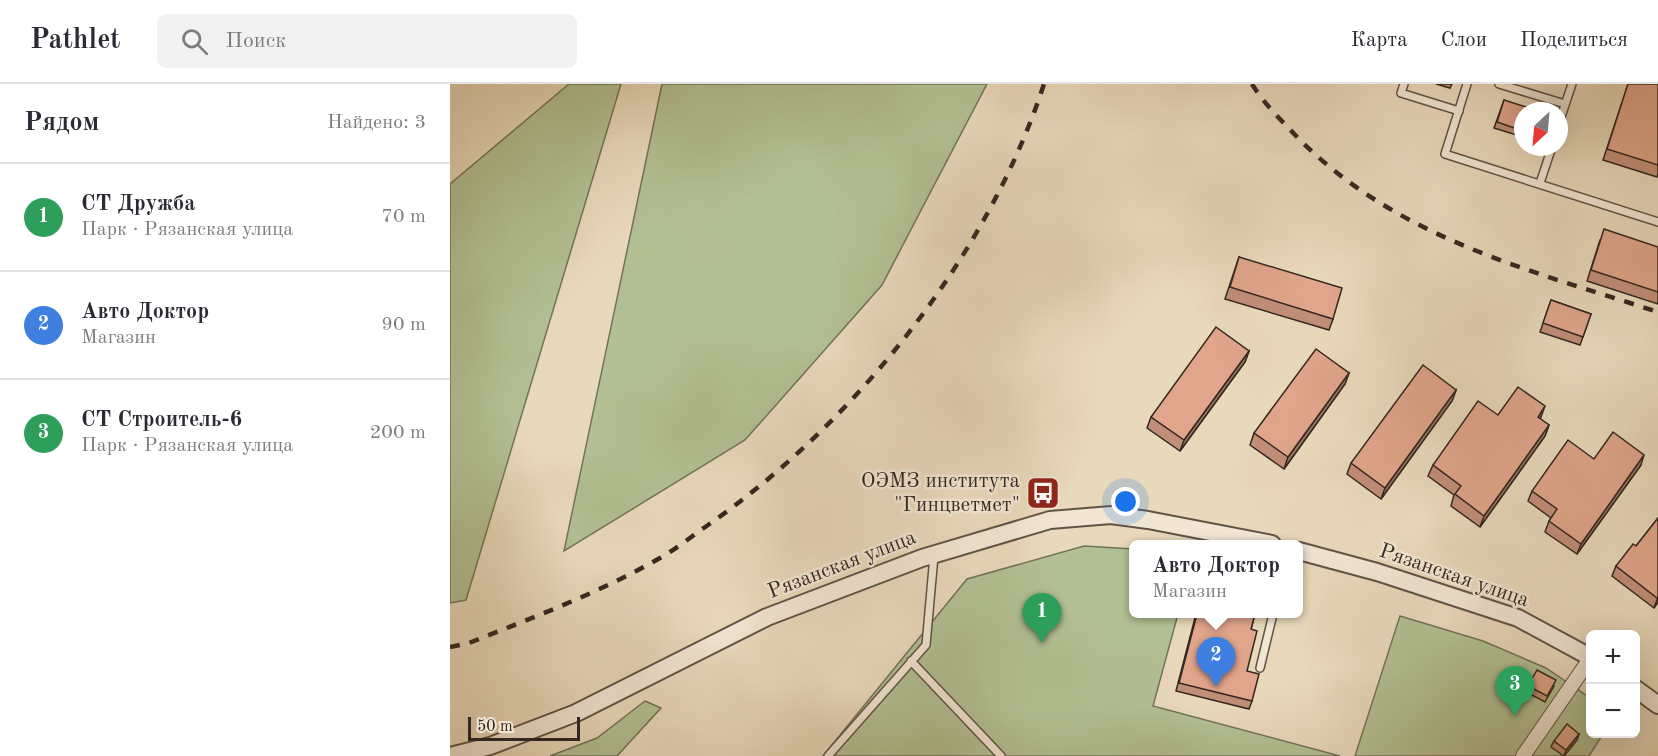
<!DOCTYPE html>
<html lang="ru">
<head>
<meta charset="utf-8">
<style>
  body { margin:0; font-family:"Old Standard TT",serif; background:#f2f2f3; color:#2b2b33 }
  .controls { position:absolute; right:18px; bottom:18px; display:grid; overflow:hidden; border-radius:9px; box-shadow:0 6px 24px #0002 }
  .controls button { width:54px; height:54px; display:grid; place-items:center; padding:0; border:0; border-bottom:2px solid #e1e1e2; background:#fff; color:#2b2b33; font:30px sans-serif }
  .compass { position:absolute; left:1064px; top:18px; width:54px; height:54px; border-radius:50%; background:#fff; box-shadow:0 6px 24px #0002; rotate:206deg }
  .scale { position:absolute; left:18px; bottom:15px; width:112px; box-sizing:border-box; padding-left:6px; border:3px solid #33271f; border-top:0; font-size:16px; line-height:21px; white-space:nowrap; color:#33271f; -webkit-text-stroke:4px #f1e6d3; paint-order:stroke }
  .you { position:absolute; left:676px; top:418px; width:21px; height:21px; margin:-15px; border:4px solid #fff; border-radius:50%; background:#1a73e8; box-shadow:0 0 0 9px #1a73e833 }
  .badge { display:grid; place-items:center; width:39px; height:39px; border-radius:50%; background:#111827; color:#fff; font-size:20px; font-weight:700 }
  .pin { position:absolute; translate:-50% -50px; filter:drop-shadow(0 2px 3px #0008) }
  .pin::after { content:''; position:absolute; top:32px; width:21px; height:18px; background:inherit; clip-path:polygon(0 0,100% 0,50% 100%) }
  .popup { position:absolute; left:679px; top:456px; width:174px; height:78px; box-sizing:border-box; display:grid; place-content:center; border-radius:9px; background:#fff; filter:drop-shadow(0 2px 4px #0005); font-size:20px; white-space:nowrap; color:#7c7c81 }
  .popup b { font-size:22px; color:#2b2b33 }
  .popup::after { content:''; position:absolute; left:50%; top:100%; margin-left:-12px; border:12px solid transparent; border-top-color:#fff }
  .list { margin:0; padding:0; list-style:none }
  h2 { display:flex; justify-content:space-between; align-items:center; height:78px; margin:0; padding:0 24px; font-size:26px }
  h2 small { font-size:20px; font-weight:400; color:#7c7c81 }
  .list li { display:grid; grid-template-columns:39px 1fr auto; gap:18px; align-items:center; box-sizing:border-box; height:108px; padding:0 24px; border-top:2px solid #e1e1e2 }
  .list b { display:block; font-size:22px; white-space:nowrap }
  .list p { margin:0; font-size:20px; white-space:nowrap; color:#7c7c81 }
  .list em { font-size:20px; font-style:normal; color:#7c7c81 }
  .icon { flex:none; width:33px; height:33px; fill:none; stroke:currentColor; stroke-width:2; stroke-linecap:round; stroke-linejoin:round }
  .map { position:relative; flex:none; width:1208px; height:672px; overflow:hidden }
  header { display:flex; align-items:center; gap:36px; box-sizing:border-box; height:84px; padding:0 30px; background:#fff; border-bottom:2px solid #e1e1e2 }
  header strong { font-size:28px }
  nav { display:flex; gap:33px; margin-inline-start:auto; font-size:21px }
  .search { width:420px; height:54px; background:#f2f2f3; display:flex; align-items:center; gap:15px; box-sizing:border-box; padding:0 21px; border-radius:9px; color:#7c7c81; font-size:22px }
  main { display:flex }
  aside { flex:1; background:#fff }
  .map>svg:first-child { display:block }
  .green { fill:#b2c093; stroke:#727459; stroke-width:1.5 }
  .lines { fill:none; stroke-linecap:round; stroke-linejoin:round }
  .service-casing { stroke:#605446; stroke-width:10 }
  .minor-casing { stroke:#605446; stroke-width:16 }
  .tertiary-casing { stroke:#605446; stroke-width:20 }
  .service { stroke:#f1e6d3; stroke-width:7 }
  .minor { stroke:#f1e6d3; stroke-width:14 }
  .tertiary { stroke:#f1e6d3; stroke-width:16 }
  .rail { stroke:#33271f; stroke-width:4.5; stroke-dasharray:10 10; stroke-linecap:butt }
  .wall { fill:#c18e78; stroke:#33271f; stroke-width:1.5 }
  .shaded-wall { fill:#9d7461; stroke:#33271f; stroke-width:1.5 }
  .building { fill:#e0a58b; stroke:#33271f; stroke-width:1.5 }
  .labels { text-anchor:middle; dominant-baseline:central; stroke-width:5; stroke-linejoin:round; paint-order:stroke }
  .poi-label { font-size:21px; fill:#33271f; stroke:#f1e6d3; text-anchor:end }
  .street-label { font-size:21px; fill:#33271f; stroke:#f1e6d3 }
</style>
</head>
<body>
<header>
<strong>Pathlet</strong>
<div class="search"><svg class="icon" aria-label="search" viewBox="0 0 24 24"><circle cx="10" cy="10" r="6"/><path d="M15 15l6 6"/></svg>Поиск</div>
<nav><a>Карта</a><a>Слои</a><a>Поделиться</a></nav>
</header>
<main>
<aside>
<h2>Рядом<small>Найдено: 3</small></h2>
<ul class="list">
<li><span class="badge" style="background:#2e9e5b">1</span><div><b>СТ Дружба</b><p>Парк · Рязанская улица</p></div><em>70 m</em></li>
<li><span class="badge" style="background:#3f7fe0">2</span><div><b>Авто Доктор</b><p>Магазин</p></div><em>90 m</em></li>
<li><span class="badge" style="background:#2e9e5b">3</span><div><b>СТ Строитель-6</b><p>Парк · Рязанская улица</p></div><em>200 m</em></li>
</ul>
</aside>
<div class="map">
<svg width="1208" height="672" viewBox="0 0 1208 672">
  <rect width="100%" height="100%" fill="#e9d9bb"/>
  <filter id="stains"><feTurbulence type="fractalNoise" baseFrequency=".00333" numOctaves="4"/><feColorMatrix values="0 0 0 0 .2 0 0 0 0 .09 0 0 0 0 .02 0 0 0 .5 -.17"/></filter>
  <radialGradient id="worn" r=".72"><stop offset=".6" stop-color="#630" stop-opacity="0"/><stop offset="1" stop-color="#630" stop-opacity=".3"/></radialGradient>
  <!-- green -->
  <g class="green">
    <path d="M119,0h52l-155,516 -16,3v-419z"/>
    <path d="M212,0h325l-105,201 -137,155 -181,111z"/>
    <path d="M634,462l49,3 1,65h44l-25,92 187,50h-517l144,-177z"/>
    <path d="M950,532l83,25 63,27 44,30v36h13l-14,22h-234z"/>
    <path d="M195,617l16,7 -44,48h-67l47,-18z"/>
  </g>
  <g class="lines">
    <!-- service casing -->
    <g class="service-casing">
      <g id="service">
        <path d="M954,0l-3,9 58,18"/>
        <path d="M1017,0l-22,70 213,68"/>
        <path d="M1049,0l66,20"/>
        <path d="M1109,39l13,-39"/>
        <path d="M1090,99l12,-36"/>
        <path d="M461,577l90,95"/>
        <path d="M810,584l13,-54"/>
        <path d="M378,672l98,-111 8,-89"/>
      </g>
    </g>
    <!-- minor casing -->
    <g class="minor-casing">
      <path id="minor" d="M1073,672l67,-97"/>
    </g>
    <!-- tertiary casing -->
    <g class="tertiary-casing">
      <g id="tertiary">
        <path d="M849,467l78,21 141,46 72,39"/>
        <path d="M1186,605l22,16"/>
        <path d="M0,672l40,-10 86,-33 191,-96 155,-59 128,-38 61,-5 37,5 124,24"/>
      </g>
    </g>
    <!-- service -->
    <use href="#service" class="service"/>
    <!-- minor -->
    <use href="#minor" class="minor"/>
    <!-- tertiary -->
    <use href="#tertiary" class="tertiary"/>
    <!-- rail -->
    <g class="rail">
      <path d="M802,0c12,20 31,38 47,55 100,100 230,131 359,173"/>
      <path d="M0,563l19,-4c65,-26 130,-50 191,-85 16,-9 32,-22 48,-33 148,-103 280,-269 336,-441"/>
    </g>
  </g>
  <!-- wall -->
  <g class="wall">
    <path d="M986,0h16l-2,4z"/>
    <path d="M1178,0h30v90l-1,3 -54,-17z"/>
    <path d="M1054,16l19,11v26l-29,-9z"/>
    <path d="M1150,156l58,7v57l-71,-23z"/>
    <path d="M789,173l94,62 -4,11 -104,-31z"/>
    <path d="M1101,216l40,14 -11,31 -40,-13z"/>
    <path d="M799,267l-4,11 -65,89 -33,-23 4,-11z"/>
    <path d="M899,289l-4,11 -61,85 -34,-24 4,-12z"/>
    <path d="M1006,306l-4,11 -71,98 -34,-25 4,-11z"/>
    <path d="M1048,331l43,2 -1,2 9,6 -4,11 -65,91 -29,-21 3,-11 -26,-19 5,-11z"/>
    <path d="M1144,375l47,6 -64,89 -32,-22 4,-11 2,-3 -23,-17 4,-10z"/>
    <path d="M1208,434v84l-4,6 -42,-32 4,-10 20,-20z"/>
    <path d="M746,530h59l-4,15 -4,42 5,30 -3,8 -73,-18z"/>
    <path d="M1078,602h26l-9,16 -19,-10z"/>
    <path d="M1129,650l-2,6 -13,16 -13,-9 3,-6z"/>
  </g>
  <!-- shaded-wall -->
  <g class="shaded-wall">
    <path d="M799,267l-4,11 -65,89 4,-11z"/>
    <path d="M899,289l-4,11 -61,85 4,-12z"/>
    <path d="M1006,306l-4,11 -71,98 4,-11z"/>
    <path d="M1095,322l-4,11 -7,11 4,-11z"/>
    <path d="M1099,341l-4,11 -65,91 4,-11z"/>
    <path d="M1194,371l-3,10 -64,89 4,-10z"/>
    <path d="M1208,513v5l-4,6z"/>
    <path d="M1129,650l-2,6 -13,16 2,-6z"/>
  </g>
  <!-- building -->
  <g class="building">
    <path d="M1178,0h30v81l-51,-16z"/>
    <path d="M1054,16l35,11h-16v20l-26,-9z"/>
    <path d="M1154,145l54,18v45l-67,-22z"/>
    <path d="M789,173l103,31 -9,31 -103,-32z"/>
    <path d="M1101,216l40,14 -8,23 -40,-14z"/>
    <path d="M766,243l33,24 -65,89 -33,-23z"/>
    <path d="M866,265l33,24 -61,84 -34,-24z"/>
    <path d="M973,281l33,25 -71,98 -34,-25z"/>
    <path d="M1068,303l27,19 -7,11 11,8 -65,91 -29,-22 6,-8 -28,-21 45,-64 20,14z"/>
    <path d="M1163,348l31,23 -63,89 -32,-23 8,-12 -25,-18 36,-51 26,19z"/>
    <path d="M1208,434v79l-1,1 -41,-32 17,-22 3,2z"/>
    <path d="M747,530h58l-4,15 6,2 -10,40 12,3 -7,27 -73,-18z"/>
    <path d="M1087,586l19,10 -9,16 -19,-10z"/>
    <path d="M1117,640l12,10 -13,16 -12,-9z"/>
  </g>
  <!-- icons -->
  <defs>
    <g id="bus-square" transform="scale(1.725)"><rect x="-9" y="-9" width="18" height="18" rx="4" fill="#8f2418" stroke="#f1e6d3"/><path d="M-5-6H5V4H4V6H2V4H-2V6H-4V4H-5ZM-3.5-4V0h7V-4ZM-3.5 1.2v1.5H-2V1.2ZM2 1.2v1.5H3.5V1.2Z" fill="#fff"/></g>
  </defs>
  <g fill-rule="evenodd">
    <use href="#bus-square" x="593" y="409"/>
  </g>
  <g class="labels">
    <!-- poi labels -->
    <g class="poi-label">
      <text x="570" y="397">ОЭМЗ института<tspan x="570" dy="24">"Гинцветмет"</tspan></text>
    </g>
    <!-- street labels -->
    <g class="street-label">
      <text transform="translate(392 481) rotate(-21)">Рязанская улица</text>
      <text transform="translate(1004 492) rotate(19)">Рязанская улица</text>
    </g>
  </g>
  <rect width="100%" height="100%" filter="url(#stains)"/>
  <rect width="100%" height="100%" fill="url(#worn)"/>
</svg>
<div class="controls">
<button>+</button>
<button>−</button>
</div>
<svg class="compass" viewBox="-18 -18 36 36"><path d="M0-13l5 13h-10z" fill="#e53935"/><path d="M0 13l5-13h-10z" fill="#7c7c81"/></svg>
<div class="scale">50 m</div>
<div class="you"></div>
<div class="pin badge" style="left:592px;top:559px;background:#2e9e5b">1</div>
<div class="pin badge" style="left:766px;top:603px;background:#3f7fe0">2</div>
<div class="popup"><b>Авто Доктор</b>Магазин</div>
<div class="pin badge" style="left:1065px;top:632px;background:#2e9e5b">3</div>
</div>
</main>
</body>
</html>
